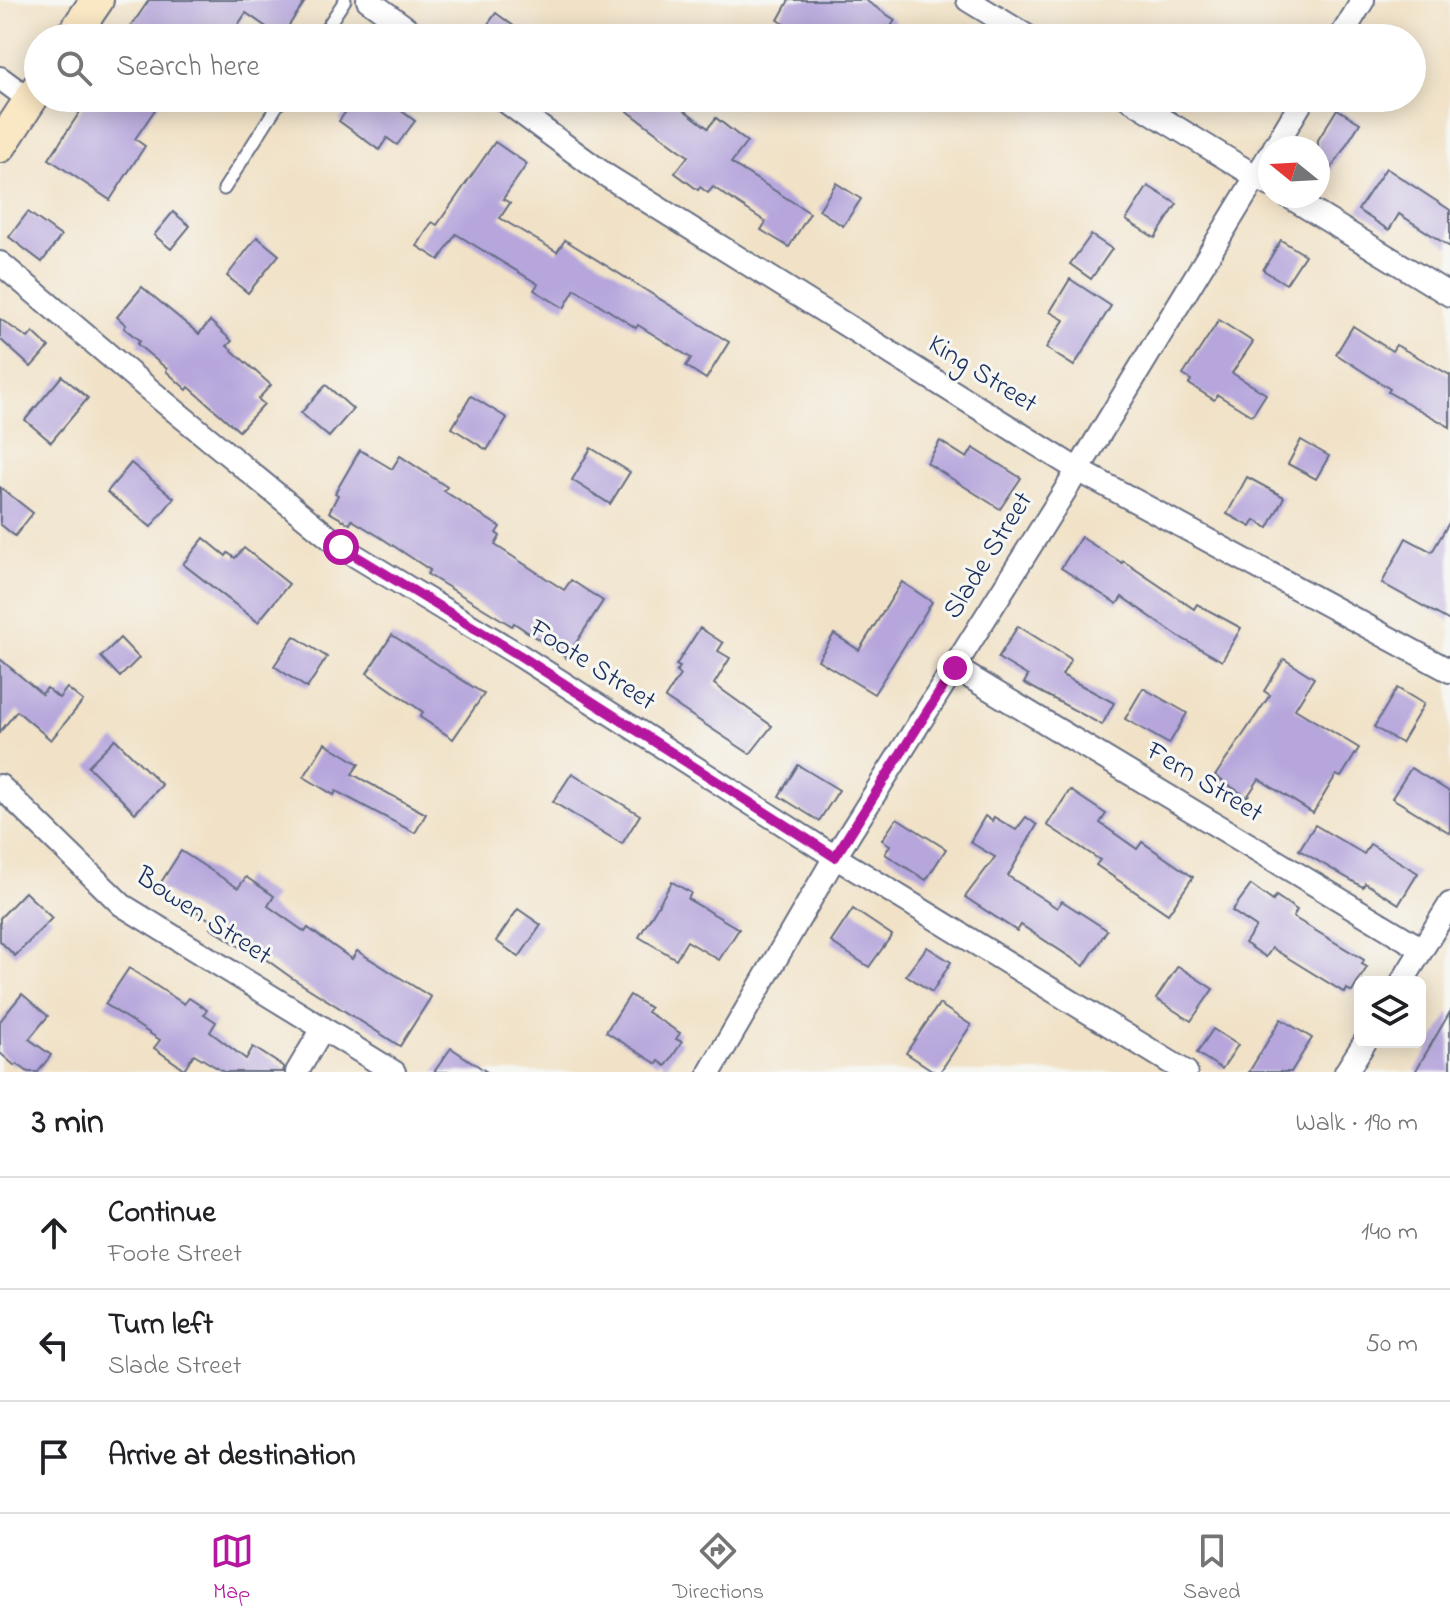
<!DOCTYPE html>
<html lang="en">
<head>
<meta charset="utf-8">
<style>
  body { margin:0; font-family:"Indie Flower",sans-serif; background:#f6f6f6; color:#202124 }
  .controls { position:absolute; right:24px; bottom:24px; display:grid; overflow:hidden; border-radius:12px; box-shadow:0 4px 20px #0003 }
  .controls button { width:72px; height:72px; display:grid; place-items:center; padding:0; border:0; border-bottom:2px solid #e0e0e0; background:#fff; color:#202124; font:40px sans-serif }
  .compass { position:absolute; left:1258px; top:136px; width:72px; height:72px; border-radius:50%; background:#fff; box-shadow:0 4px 20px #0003; rotate:288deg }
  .stop { position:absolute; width:24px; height:24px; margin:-18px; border:6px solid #b5179e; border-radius:50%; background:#fff }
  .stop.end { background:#b5179e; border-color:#fff; box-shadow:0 2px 8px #0008 }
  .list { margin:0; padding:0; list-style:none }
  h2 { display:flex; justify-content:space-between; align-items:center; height:104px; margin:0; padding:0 32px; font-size:34px }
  h2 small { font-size:26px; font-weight:400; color:#757577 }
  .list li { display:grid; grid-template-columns:52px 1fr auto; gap:24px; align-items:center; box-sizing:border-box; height:112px; padding:0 32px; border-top:2px solid #e0e0e0 }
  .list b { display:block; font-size:30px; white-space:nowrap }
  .list p { margin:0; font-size:26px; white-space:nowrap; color:#757577 }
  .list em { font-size:26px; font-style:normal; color:#757577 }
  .icon { flex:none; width:44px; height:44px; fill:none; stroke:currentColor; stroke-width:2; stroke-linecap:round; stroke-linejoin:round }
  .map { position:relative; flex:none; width:1450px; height:1072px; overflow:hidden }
  .search { position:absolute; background:#fff; box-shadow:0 4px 20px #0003; left:24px; right:24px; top:24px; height:88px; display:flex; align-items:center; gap:20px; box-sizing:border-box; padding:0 28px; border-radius:44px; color:#757577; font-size:30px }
  .sheet { height:440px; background:#fff }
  nav { display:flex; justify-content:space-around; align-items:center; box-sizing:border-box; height:112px; border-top:2px solid #e0e0e0; background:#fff; font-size:22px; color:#757577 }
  nav a { display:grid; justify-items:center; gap:4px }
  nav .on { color:#b5179e }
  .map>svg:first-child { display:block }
  .building { fill:#b6a6dc }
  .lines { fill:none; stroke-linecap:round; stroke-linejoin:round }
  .lane-casing { stroke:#666e83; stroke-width:15 }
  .street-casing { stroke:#666e83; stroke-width:26 }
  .secondary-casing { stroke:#666e83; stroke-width:36 }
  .lane { stroke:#fff; stroke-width:11 }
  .street { stroke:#fff; stroke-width:22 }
  .secondary { stroke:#fae7c3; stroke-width:32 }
  .route { stroke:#b5179e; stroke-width:10 }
  .labels { text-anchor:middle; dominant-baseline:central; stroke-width:6; stroke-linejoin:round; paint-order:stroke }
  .street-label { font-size:28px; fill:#1b2f5e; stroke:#f6f6f2 }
</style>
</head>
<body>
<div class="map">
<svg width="1450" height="1072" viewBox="0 0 1450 1072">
  <rect width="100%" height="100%" fill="#f6f6f2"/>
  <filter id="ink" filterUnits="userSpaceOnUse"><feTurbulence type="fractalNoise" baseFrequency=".0125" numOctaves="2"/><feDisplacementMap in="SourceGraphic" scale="16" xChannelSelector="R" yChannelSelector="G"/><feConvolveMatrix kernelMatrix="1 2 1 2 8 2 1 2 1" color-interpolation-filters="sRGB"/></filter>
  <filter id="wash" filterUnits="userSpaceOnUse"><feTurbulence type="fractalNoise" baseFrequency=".006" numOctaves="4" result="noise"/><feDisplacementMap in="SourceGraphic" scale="32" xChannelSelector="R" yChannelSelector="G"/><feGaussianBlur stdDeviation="1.8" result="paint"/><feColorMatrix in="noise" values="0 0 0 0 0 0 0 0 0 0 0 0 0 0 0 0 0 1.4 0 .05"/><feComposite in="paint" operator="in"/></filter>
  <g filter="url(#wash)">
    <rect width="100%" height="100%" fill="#f1e2c7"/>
    <g id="blocks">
      <!-- building -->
      <g class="building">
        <path d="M149,0h157l-25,37 -35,-24 -17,25h-106z"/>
        <path d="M789,0h76l30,20 -11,18h-77l-29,-18z"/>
        <path d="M496,13l34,25h-52z"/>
        <path d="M89,98h74l-28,41 10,7 -35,54 -61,-41z"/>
        <path d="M356,98h28l31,23 -18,24 -10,-7 -8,12 -40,-29z"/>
        <path d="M610,98h58l40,30 8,-10 31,24 -16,21 79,50 -21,34 -28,-17 5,-8 -53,-35 -5,6 -8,-6 -2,3 -23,-17 13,-17z"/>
        <path d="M1337,109l23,14 -42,67v-50z"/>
        <path d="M495,142l32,22 -24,35 7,4 -10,15 57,34 8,-12 164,102 -23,37 -20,-13 5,-8 -53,-33 -2,3 -61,-39 -11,19 -30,-18 4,-6 -82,-50 -17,26 -22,-14 15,-24 5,3z"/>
        <path d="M1386,168l64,42v37l-51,-33 -10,16 -31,-20z"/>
        <path d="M836,183l25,16 -18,27 -24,-16z"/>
        <path d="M1148,186l29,18 -22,34 -29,-18z"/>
        <path d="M28,212l33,24 -19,26 -33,-25z"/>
        <path d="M173,212l17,14 -19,23 -17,-14z"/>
        <path d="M1091,235l21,14 -21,30 -21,-15z"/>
        <path d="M257,237l22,18 -31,38 -21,-17z"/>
        <path d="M1281,240l24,15 -19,29 -23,-14z"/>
        <path d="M1070,279l41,27 -37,60 -28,-18 18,-28 -14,-8z"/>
        <path d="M142,287l57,47 11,-13 22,20 -5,5 44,39 -13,14 6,5 -25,27 -50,-44 -2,3 -21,-19 1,-2 -30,-25 3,-3 -16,-13 2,-3 -9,-8z"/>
        <path d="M0,319l28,19 5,-6 16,15 -18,20 -31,-28z"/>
        <path d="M1219,320l34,22 -21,31 34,21 -14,22 -34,-21 -4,5 -25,-16 2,-4 -8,-5z"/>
        <path d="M1353,326l39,25 4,-6 54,30v52l-62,-35 2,-3 -54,-35z"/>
        <path d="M62,376l26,22 -37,44 -26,-22z"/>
        <path d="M326,385l27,24 -24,28 -28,-24z"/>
        <path d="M471,396l36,22 -20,32 -35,-22z"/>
        <path d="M1301,440l28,16 -13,23 -28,-15z"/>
        <path d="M940,441l27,17 6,-10 48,30 -21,31 -73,-46z"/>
        <path d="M591,448l39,24 -20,32 -38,-24z"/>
        <path d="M360,450l32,19 8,-13 47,31 -3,4 56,36 -4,6 4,3 -5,9 69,45 7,-10 32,21 -37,57 -52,-35 -2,3 -85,-52 3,-4 -50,-33 -28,-17 -2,4 -21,-12 9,-17 -3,-2z"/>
        <path d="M131,463l43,35 -23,29 -44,-35z"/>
        <path d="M1247,477l37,20 -16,31 -13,-8 -4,7 -24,-13z"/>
        <path d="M0,487l33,26 -18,23 -15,-12z"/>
        <path d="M1450,521v100l-68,-38 24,-45 26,14z"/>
        <path d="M1081,537l41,26 1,-2 71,48 3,-5 44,24 -19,33 -44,-25 -56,-39 -5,7 -56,-36z"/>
        <path d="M204,538l22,18 2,-3 7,5 9,-10 45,36 -31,38 -75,-58z"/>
        <path d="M902,582l30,20 -58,92 -56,-34 16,-26 25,16z"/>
        <path d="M1018,626l53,33 -9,16 52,28 -12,22 -78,-42 4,-7 -30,-18z"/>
        <path d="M700,628l23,15 -5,8 12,7 -16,26 58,42 -22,28 -85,-56 15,-23 -4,-3 4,-5 -4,-2z"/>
        <path d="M392,635l92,59 -31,45 -33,-22 3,-5 -56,-39z"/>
        <path d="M294,636l33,21 -20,31 -33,-22z"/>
        <path d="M120,638l19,20 -19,19 -19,-20z"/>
        <path d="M0,659l42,35 5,-6 12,10 8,-10 16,13 -32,39 -34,-29 -17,21z"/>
        <path d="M1284,659l30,19 -19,31 64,39 -18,29 -5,-2 -23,38 -54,-34 -12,18 -32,-21 55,-81 -6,-4z"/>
        <path d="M1143,688l44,25 -18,31 -44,-25z"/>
        <path d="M1397,688l27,16 -23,39 -27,-16z"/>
        <path d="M115,739l47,46 -27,28 -47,-47z"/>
        <path d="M325,743l34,21 -7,10 74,40 -11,19 -79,-42 -2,4 -30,-18z"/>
        <path d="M798,765l41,25 -20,31 -40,-25z"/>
        <path d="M1411,768l39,24v41l-58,-35z"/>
        <path d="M572,773l68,42 -18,29 -69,-42z"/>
        <path d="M1070,790l36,24 -6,9 37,26 5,-7 51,35 -25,37 -72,-49 4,-5 -53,-35z"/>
        <path d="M985,816l7,5 2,-4 22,13 10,-13 11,8 -29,51 49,32 5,-7 45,29 -23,36 -63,-41 -4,6 -52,-34 30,-40 -25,-15z"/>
        <path d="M897,818l49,31 -20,31 -41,-26 5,-9 -8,-5z"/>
        <path d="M1315,825l49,29 6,-10 48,29 -19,31 -34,-21 -2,4 -64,-37z"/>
        <path d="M181,851l57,37 8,-11 28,19 -6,10 37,26 3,-4 44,31 5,-8 74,46 -31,49 -108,-68 -49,-35 -3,4 -29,-19 4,-5 -57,-36z"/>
        <path d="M672,882l19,11 -3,6 51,30 -20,31 -32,-19 -11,18 -37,-22z"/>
        <path d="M1251,885l22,16 3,-5 21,14 -4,7 71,43 -2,4 5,3 -15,25 -5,-3 -2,4 -73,-45 -6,9 -21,-14 11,-16 -24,-16z"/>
        <path d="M25,892l27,26 -37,38 -15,-15v-23z"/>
        <path d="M518,909l23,16 -22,32 -23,-16z"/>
        <path d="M853,909l39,26 -23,32 -38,-25z"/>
        <path d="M927,947l24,15 -19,30 -26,-17z"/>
        <path d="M1178,966l35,23 -22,32 -35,-22z"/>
        <path d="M129,968l55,36 5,-6 18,12 -3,4 12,8 -6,10 36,27 7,-12 31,20 -1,5h-59l-30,-18 -10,15 -30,-21 6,-8 -55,-36z"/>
        <path d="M22,994l26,22 -19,23 22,16 -13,17h-10l-11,-8 -2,2 -15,-13v-32z"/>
        <path d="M630,995l20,13 -3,4 33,21 -4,6 6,3 -16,24 -7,-5 -2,3 -51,-32z"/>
        <path d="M939,1004l32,21 -31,47h-5l-29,-19z"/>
        <path d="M1450,1012v60h-35z"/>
        <path d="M1281,1019l31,19 -21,34h-42z"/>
        <path d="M1213,1029l25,16 -16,24 -25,-16z"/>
        <path d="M451,1048l36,24h-53z"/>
      </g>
    </g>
  </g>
  <g filter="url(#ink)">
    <use href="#blocks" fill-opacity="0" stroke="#666e83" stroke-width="2"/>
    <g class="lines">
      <!-- lane casing -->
      <g class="lane-casing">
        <g id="lane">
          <path d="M320,38l25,-38"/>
          <path d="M224,189l58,-91"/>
        </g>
      </g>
      <!-- street casing -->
      <g class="street-casing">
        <g id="street">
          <path d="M368,0l52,38"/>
          <path d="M968,0l62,38"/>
          <path d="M1340,38l23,-38"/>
          <path d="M0,78l30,22"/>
          <path d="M501,98l103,76 474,296 372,201"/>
          <path d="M1128,98l142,87"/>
          <path d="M1274,148l30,-50"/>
          <path d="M1288,196l162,99"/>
          <path d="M0,263l164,139 177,145 178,108 316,202 351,215"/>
          <path d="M955,668l467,281"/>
          <path d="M0,786l122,119 272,167"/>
          <path d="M1402,982l48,-78"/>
          <path d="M297,1072l26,-44"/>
          <path d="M710,1072l125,-215 243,-387 192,-316"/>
          <path d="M1346,1072l19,-30"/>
        </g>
      </g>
      <!-- secondary casing -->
      <g class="secondary-casing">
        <g id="secondary">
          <path d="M71,38l26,-38"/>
          <path d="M0,146l38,-58"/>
        </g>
      </g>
      <!-- lane -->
      <use href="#lane" class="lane"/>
      <!-- street -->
      <use href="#street" class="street"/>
      <!-- secondary -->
      <use href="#secondary" class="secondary"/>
    </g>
  </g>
  <g class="lines" filter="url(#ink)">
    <!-- route -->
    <path class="route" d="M341,547l178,108 316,202 120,-189"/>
  </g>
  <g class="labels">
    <!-- street labels -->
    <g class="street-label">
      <text transform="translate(982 375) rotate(32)">King Street</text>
      <text transform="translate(989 556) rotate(-58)">Slade Street</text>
      <text transform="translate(592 666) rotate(33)">Foote Street</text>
      <text transform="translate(1204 783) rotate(31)">Fern Street</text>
      <text transform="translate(203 917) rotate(33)">Bowen Street</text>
    </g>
  </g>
</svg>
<div class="controls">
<button><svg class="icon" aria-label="layers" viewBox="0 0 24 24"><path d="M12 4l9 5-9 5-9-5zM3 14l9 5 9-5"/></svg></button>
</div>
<svg class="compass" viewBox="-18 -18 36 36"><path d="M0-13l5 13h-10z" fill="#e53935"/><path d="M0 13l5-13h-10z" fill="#757577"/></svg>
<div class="stop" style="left:341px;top:547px"></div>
<div class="stop end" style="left:955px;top:668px"></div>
<div class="search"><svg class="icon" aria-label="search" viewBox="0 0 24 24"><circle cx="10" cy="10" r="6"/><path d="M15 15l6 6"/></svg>Search here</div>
</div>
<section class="sheet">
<h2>3 min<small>Walk · 190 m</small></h2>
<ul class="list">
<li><svg class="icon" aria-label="ahead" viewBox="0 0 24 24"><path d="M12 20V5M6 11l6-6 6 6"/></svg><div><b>Continue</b><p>Foote Street</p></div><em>140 m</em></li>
<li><svg class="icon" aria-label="left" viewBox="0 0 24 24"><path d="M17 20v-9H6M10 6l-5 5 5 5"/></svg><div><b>Turn left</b><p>Slade Street</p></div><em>50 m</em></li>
<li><svg class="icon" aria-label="arrive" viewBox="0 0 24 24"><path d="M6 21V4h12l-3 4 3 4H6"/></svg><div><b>Arrive at destination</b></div></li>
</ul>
</section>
<nav>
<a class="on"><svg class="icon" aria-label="map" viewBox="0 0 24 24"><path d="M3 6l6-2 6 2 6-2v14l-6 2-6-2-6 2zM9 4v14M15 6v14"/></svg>Map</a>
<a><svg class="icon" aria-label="directions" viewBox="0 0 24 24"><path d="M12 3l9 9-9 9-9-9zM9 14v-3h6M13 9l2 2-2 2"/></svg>Directions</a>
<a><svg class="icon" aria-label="saved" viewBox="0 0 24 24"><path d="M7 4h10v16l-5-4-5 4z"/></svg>Saved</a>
</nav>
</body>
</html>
